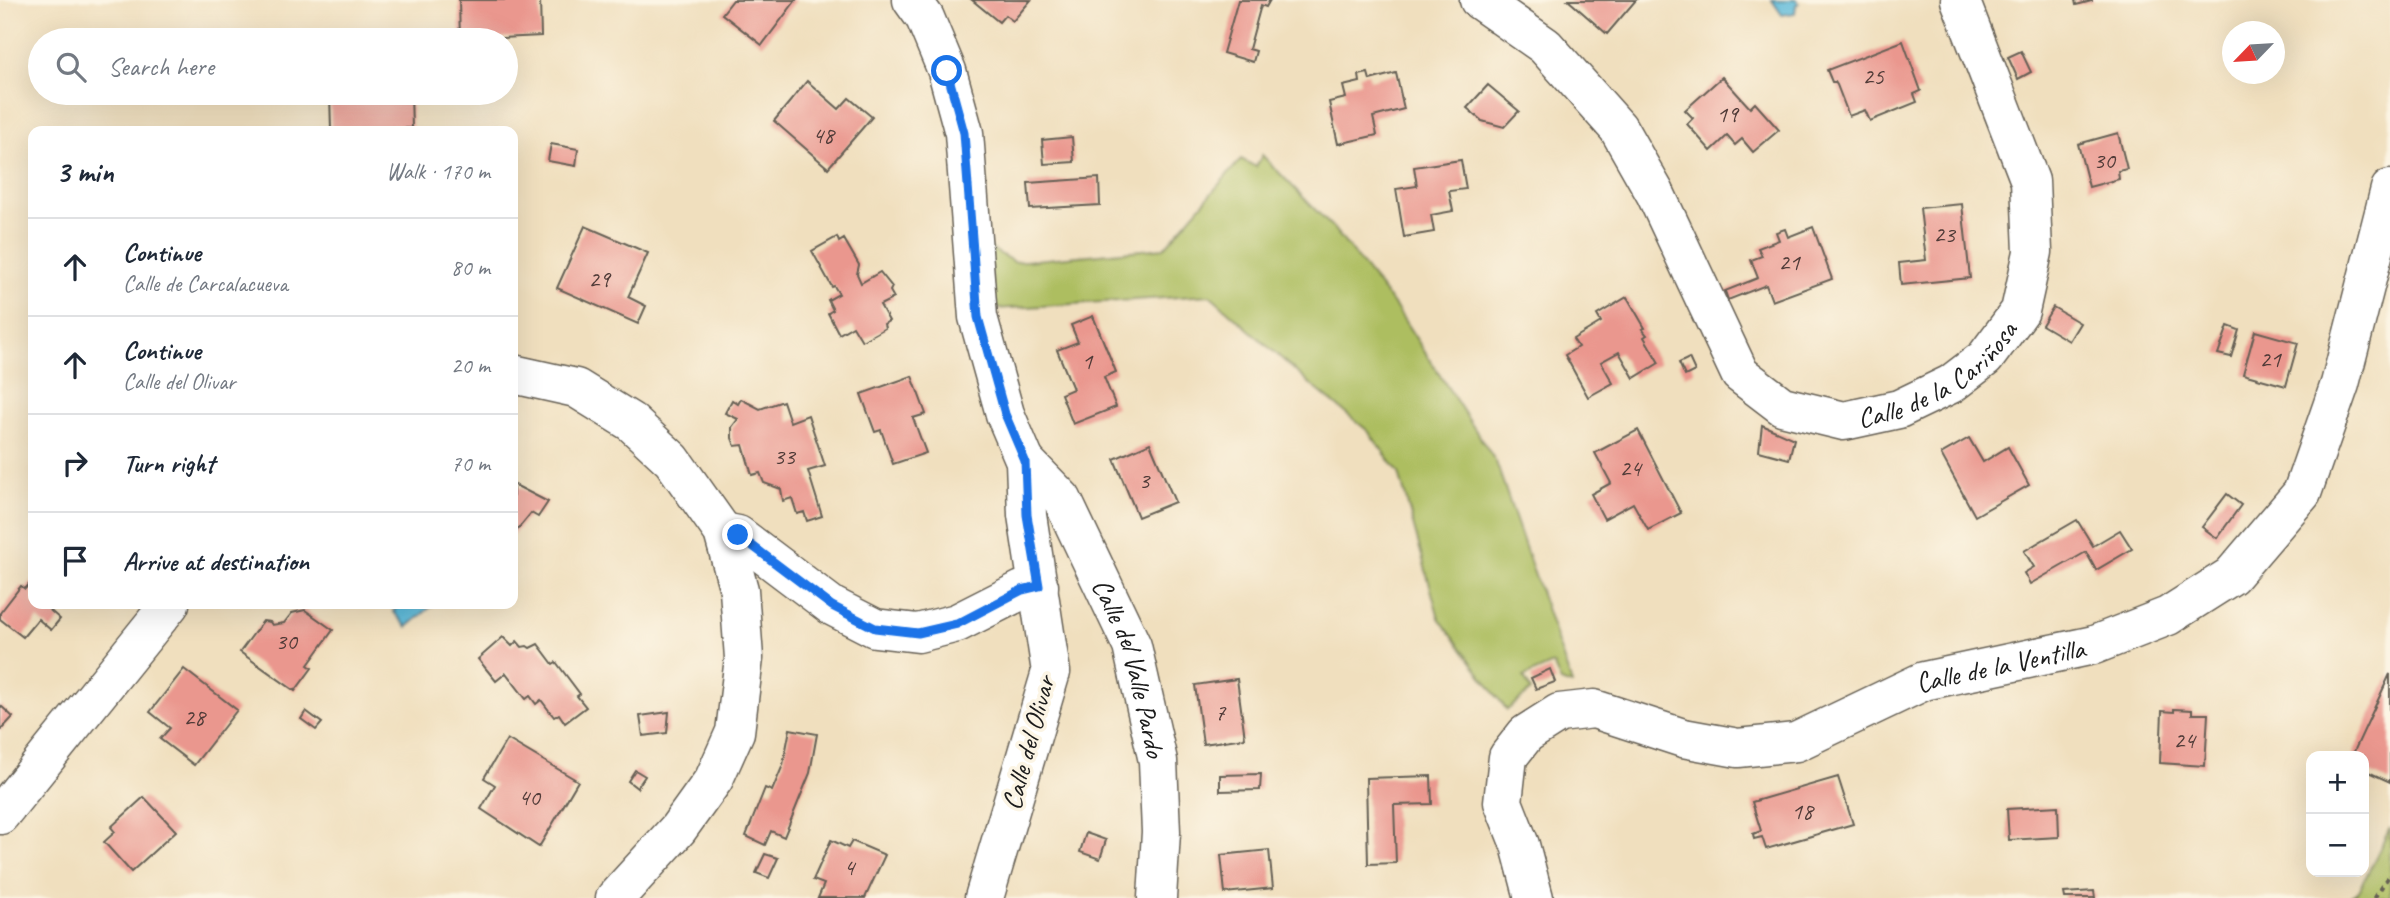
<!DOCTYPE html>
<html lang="en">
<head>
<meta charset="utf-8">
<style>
  body { margin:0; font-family:Caveat,sans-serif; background:#f2f2f3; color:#1f2937 }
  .controls { position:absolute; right:21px; bottom:21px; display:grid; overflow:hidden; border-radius:14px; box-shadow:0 7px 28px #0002 }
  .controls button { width:63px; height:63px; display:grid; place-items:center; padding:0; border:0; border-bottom:2px solid #e0e1e3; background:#fff; color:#1f2937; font:35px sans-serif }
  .compass { position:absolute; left:2222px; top:21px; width:63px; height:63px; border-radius:50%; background:#fff; box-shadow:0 7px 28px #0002; rotate:245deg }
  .stop { position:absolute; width:21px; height:21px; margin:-16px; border:5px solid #1a73e8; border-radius:50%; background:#fff }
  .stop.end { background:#1a73e8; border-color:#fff; box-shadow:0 2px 7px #0008 }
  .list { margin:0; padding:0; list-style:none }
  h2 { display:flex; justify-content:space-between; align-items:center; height:91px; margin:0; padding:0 28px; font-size:30px }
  h2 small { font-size:23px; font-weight:400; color:#747a83 }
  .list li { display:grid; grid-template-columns:46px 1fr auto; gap:21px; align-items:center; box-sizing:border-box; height:98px; padding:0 28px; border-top:2px solid #e0e1e3 }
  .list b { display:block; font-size:26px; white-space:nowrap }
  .list p { margin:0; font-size:23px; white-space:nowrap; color:#747a83 }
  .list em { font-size:23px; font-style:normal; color:#747a83 }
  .icon { flex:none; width:38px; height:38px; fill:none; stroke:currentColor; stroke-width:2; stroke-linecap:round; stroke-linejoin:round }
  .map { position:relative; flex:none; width:2390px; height:898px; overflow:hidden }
  .search { position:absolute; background:#fff; box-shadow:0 7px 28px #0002; left:28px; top:28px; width:490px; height:77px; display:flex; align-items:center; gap:18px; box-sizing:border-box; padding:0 24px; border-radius:38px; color:#747a83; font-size:26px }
  .panel { position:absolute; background:#fff; box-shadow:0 7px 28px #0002; left:28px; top:126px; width:490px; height:483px; border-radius:14px }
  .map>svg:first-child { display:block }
  .green { fill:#adbe61; stroke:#646d3e; stroke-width:2 }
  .water { fill:#5cbada; stroke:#3c6b7b; stroke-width:2 }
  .building { fill:#ea978e }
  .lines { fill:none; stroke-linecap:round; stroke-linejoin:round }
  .minor-casing { stroke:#666055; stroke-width:41 }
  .path { stroke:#666055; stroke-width:4.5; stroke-dasharray:5 5; stroke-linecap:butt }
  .minor { stroke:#fff; stroke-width:38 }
  .route { stroke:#1a73e8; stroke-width:9 }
  .labels { text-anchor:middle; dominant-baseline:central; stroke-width:7; stroke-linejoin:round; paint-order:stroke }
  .number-label { font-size:24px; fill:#503b38 }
  .street-label { font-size:28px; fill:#1c1c1c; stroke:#fcf5e5 }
</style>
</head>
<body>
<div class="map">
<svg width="2390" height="898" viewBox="0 0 2390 898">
  <rect width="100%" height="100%" fill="#fcf5e5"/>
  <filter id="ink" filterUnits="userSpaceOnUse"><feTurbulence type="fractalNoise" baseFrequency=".0143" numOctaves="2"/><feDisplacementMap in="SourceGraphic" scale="14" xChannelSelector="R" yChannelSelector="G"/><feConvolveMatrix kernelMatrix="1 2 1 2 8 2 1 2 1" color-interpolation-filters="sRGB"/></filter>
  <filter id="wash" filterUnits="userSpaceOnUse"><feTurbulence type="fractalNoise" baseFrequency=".00686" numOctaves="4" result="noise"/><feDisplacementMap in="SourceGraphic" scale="28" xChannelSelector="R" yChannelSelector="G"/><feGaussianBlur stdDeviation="1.57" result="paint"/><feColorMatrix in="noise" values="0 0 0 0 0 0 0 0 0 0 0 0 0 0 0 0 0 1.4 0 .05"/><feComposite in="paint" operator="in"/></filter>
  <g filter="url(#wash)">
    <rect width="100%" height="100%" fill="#f0dfbe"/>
    <!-- green -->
    <g class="green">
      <path d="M1262,155l71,73 62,78 101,156 76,222 -11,-2 -8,-18 -29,13 7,14 -24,19 -68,-92 -40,-145 -31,-42 -59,-48 -99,-88 -214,14 -8,-62 26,15 150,-14 77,-89 15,8z"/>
      <path d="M2390,828v70h-42l11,-7z"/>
    </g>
    <!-- water -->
    <g class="water">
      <path d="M1772,0h25l2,3 -3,2 -1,8 -13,2z"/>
      <path d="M401,604h33l-27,23 -14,-16z"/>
    </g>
    <g id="blocks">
      <!-- building -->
      <g class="building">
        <path d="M459,0h81l1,36 -81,4z"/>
        <path d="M733,0h63l-34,45 -40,-31z"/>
        <path d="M972,0h59l-18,21 -8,-6 -6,7z"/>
        <path d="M1238,0h32l-4,7 -5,-2 -12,44 7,2 -3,11 -30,-9z"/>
        <path d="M1568,0h68l-29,34z"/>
        <path d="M2075,0h17v1l-16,4z"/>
        <path d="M1903,41l18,50 -7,3 3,8 -47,19 -5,-11 -16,6 -12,-31 -2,-3h-3l-5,-12z"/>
        <path d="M2021,51l10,21 -13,7 -10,-22z"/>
        <path d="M1368,73l2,7 26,-7 8,36 -31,8 4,18 -39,9 -9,-42 17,-4 -3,-12 17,-4 -1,-7z"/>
        <path d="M1722,77l28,31 5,-5 24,27 -26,22 -11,-13 -7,6 -8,-9 -16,15 -24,-27 6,-6 -8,-8z"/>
        <path d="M807,81l32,28 10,-11 23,19 -44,51 -54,-47z"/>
        <path d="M1488,85l31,26 -15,16 -22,-6 -15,-13z"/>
        <path d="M330,93h81l1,35 -81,3z"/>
        <path d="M2118,133l9,36 -9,2 1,8 -30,8 -11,-43z"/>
        <path d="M1072,137l2,25 -30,2 -2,-24z"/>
        <path d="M551,144l27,5 -2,17 -28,-5z"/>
        <path d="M1461,160l5,29 -17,2 4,20 -22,4 3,17 -30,5 -8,-48 21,-3 -3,-19z"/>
        <path d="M1099,178l1,27 -70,4 -2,-26z"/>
        <path d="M1962,204l8,74 -69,7 -2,-22 27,-3 -6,-52z"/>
        <path d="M585,226l63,27 -20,44 18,9 -8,18 -81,-36z"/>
        <path d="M1813,227l19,52 -60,22 -6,-16 -38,15 -3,-9 33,-13 -7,-18 11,-4 -4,-8 21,-8 -3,-8 9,-3 3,8z"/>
        <path d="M837,237l2,5 5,-3 15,26 -2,9 4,9 19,-11 12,15 -2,4 4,7 -14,7 9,16 -5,3 1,4 -23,13 -9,-15 -14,8 -11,-21 5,-3 -5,-10 11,-6 -5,-8 -2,1 -20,-36z"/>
        <path d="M1627,297l18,31 -3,1 5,6 -3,2 15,26 -25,15 -15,-26 -18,10 12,21 -25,14 -23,-42 13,-8 -5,-8 28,-17 -4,-7z"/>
        <path d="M2053,307l27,16 -11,18 -27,-16z"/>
        <path d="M1093,316l23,56 -12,5 12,30 -43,17 -12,-30 12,-5 -16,-39 21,-8 -7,-17z"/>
        <path d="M2228,326l11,4 -8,27 -13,-3z"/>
        <path d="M2255,331l43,12 -12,43 -43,-12z"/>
        <path d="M1689,358l6,13 -10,5 -6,-13z"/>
        <path d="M912,376l14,38 -13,4 13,35 -33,11 -12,-34 -6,2 -14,-38z"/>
        <path d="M741,399l19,10 23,-8 7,21 18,-7 17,51 -17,5 14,45 -15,5 -3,-9 -7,2 -5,-16 -9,3 -2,-12 -17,-6 -4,-10 -8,2 -9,-30 -8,1 -3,-8v-11l6,-8 -13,-6 7,-13 6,4z"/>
        <path d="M1762,425l32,14 -5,20 -30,-8z"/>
        <path d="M1638,430l43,83 -33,17 -15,-27 -29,16 -13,-25 20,-11 -16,-30z"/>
        <path d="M1969,438l14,24 25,-15 21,38 -54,31 -34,-62z"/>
        <path d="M1150,443l25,59 -37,15 -24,-58z"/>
        <path d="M513,484l35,18 -10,15 -7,-4 -18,22z"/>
        <path d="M2227,494l14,11 -24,33 -15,-11z"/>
        <path d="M2077,520l16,26 27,-16 12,19 -36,21 -10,-18 -56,32 -6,-11 10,-6 -10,-16z"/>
        <path d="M33,580v24h15l-3,2 15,13 -9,11 -13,-11 -15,18 -23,-18v-6l21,-27 4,3z"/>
        <path d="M305,610l28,20 -25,35 4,3 -17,23 -55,-39 23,-31 7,1 2,3 12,-2 8,-10z"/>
        <path d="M503,637l9,9 5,-5 5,6 5,-1 3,2 8,-4 15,20 3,-2 24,32 -3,2 9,11 -21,16 -6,-9 -5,3 -13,-17 -5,4 -6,-8 -4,3 -20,-26 -10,8 -18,-22z"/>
        <path d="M184,669l53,41 -43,55 -34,-26 10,-11 -20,-16z"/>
        <path d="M1550,669l5,13 -19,7 -5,-11z"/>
        <path d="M2390,674v108l-26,-12v-14h-12z"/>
        <path d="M1237,679l8,59 -42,6 -8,-59z"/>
        <path d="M0,705l13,12 -13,14z"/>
        <path d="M2174,709l18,1v4h16l-3,52 -45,-3 2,-52 12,1z"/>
        <path d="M306,711l16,12 -6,7 -15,-11z"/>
        <path d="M669,712l-2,21 -24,3 -3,-20z"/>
        <path d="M790,729l27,5 -7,39 -26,64 -13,-6 -6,14 -19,-9 19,-48 7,3 11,-26z"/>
        <path d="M507,739l71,42 -39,66 -58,-38 14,-24 -11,-7z"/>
        <path d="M635,770l10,6 -8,12 -9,-7z"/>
        <path d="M1261,774l-1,16 -40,1v-16z"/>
        <path d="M1431,776l1,28 -38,1 2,58 -28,1 -2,-86z"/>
        <path d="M1838,777l15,47 -87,25 -4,-12 -8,2 -1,-5 8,-3 -9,-29z"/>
        <path d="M144,797l32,34 -45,41 -27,-30 11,-10 -4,-5z"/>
        <path d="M2058,806l1,31 -50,3 -2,-31z"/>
        <path d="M1086,833l20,7 -6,19 -20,-7z"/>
        <path d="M831,840l17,8 4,-7 33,14 -20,43h-47l6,-14 -11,-4z"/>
        <path d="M1269,850l4,38 -48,5 -4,-38z"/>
        <path d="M765,854l13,4 -9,20 -13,-5z"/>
        <path d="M2094,891l1,7h-30l-1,-5z"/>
      </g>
    </g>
  </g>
  <g filter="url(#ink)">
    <use href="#blocks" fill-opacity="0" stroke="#666055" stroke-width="2"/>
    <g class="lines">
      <!-- minor casing -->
      <g class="minor-casing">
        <g id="minor">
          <path d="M912,0l13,18 22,53 17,62 14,184 27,97 20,47 2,54 24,157 -67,226"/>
          <path id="s1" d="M1479,0l66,46 73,82 37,65 85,181 42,32 62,15 55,-12 52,-25 34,-26 35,-47 13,-59 -3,-71 -70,-181"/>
          <path d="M513,374l63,14 55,34 41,38 51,72 16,58 5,68 -9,74 -21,47 -36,50 -63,69"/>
          <path id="s2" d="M1025,461l37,38 70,147 26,115 3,71 -4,66"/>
          <path d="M723,532l15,3 94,71 43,22 43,5 39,-10 65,-33 17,-4"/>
          <path d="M0,815l170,-211"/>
          <path id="s3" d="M1534,898l-14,-53 -17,-43 5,-45 18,-23 33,-21 35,-4 89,29 55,10 58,-6 128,-61 170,-36 74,-29 63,-40 71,-83 38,-109 50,-195"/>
        </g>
      </g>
      <!-- path -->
      <path class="path" d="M2374,898l16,-24"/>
      <!-- minor -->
      <use href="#minor" class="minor"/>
    </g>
  </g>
  <g class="lines" filter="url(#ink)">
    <!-- route -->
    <path class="route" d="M738,535l94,71 43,22 43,5 39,-9 65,-34 17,-4 -12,-71 -2,-54 -20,-47 -27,-97 -14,-184 -17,-62"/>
  </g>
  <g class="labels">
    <!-- number labels -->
    <g class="number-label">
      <text x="1873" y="76">25</text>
      <text x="1727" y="114">19</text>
      <text x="823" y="135">48</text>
      <text x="2104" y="160">30</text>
      <text x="1944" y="234">23</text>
      <text x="1789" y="262">21</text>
      <text x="599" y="279">29</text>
      <text x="2270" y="359">21</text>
      <text x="1087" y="361">1</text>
      <text x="784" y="456">33</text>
      <text x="1630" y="468">24</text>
      <text x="1144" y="480">3</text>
      <text x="286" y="641">30</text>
      <text x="1220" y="712">7</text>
      <text x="194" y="717">28</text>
      <text x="2184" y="740">24</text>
      <text x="529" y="797">40</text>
      <text x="1802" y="811">18</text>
      <text x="849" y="867">4</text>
    </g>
    <!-- street labels -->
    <g class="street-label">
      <text stroke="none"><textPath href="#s1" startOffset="688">Calle de la Cariñosa</textPath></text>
      <text stroke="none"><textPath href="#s3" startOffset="677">Calle de la Ventilla</textPath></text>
      <text stroke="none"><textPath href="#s2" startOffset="236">Calle del Valle Pardo</textPath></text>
      <text transform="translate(1028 743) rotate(-75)">Calle del Olivar</text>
    </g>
  </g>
</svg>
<div class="controls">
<button>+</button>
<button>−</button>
</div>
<svg class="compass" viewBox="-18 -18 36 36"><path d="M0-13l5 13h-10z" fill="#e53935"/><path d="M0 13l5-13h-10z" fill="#747a83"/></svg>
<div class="stop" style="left:947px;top:71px"></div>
<div class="stop end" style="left:738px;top:535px"></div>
<div class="search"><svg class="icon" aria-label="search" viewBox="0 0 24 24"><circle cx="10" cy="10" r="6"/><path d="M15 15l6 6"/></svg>Search here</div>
<section class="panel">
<h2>3 min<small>Walk · 170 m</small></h2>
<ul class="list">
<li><svg class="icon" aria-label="ahead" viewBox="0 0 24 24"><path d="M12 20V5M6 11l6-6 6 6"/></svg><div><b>Continue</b><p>Calle de Carcalacueva</p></div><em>80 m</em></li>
<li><svg class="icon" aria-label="ahead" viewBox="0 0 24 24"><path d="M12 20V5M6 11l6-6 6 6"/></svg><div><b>Continue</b><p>Calle del Olivar</p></div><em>20 m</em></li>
<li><svg class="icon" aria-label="right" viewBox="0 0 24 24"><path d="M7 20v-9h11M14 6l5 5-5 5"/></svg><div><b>Turn right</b></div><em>70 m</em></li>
<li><svg class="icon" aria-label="arrive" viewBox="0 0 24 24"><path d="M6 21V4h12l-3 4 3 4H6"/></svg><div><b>Arrive at destination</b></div></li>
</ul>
</section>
</div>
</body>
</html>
